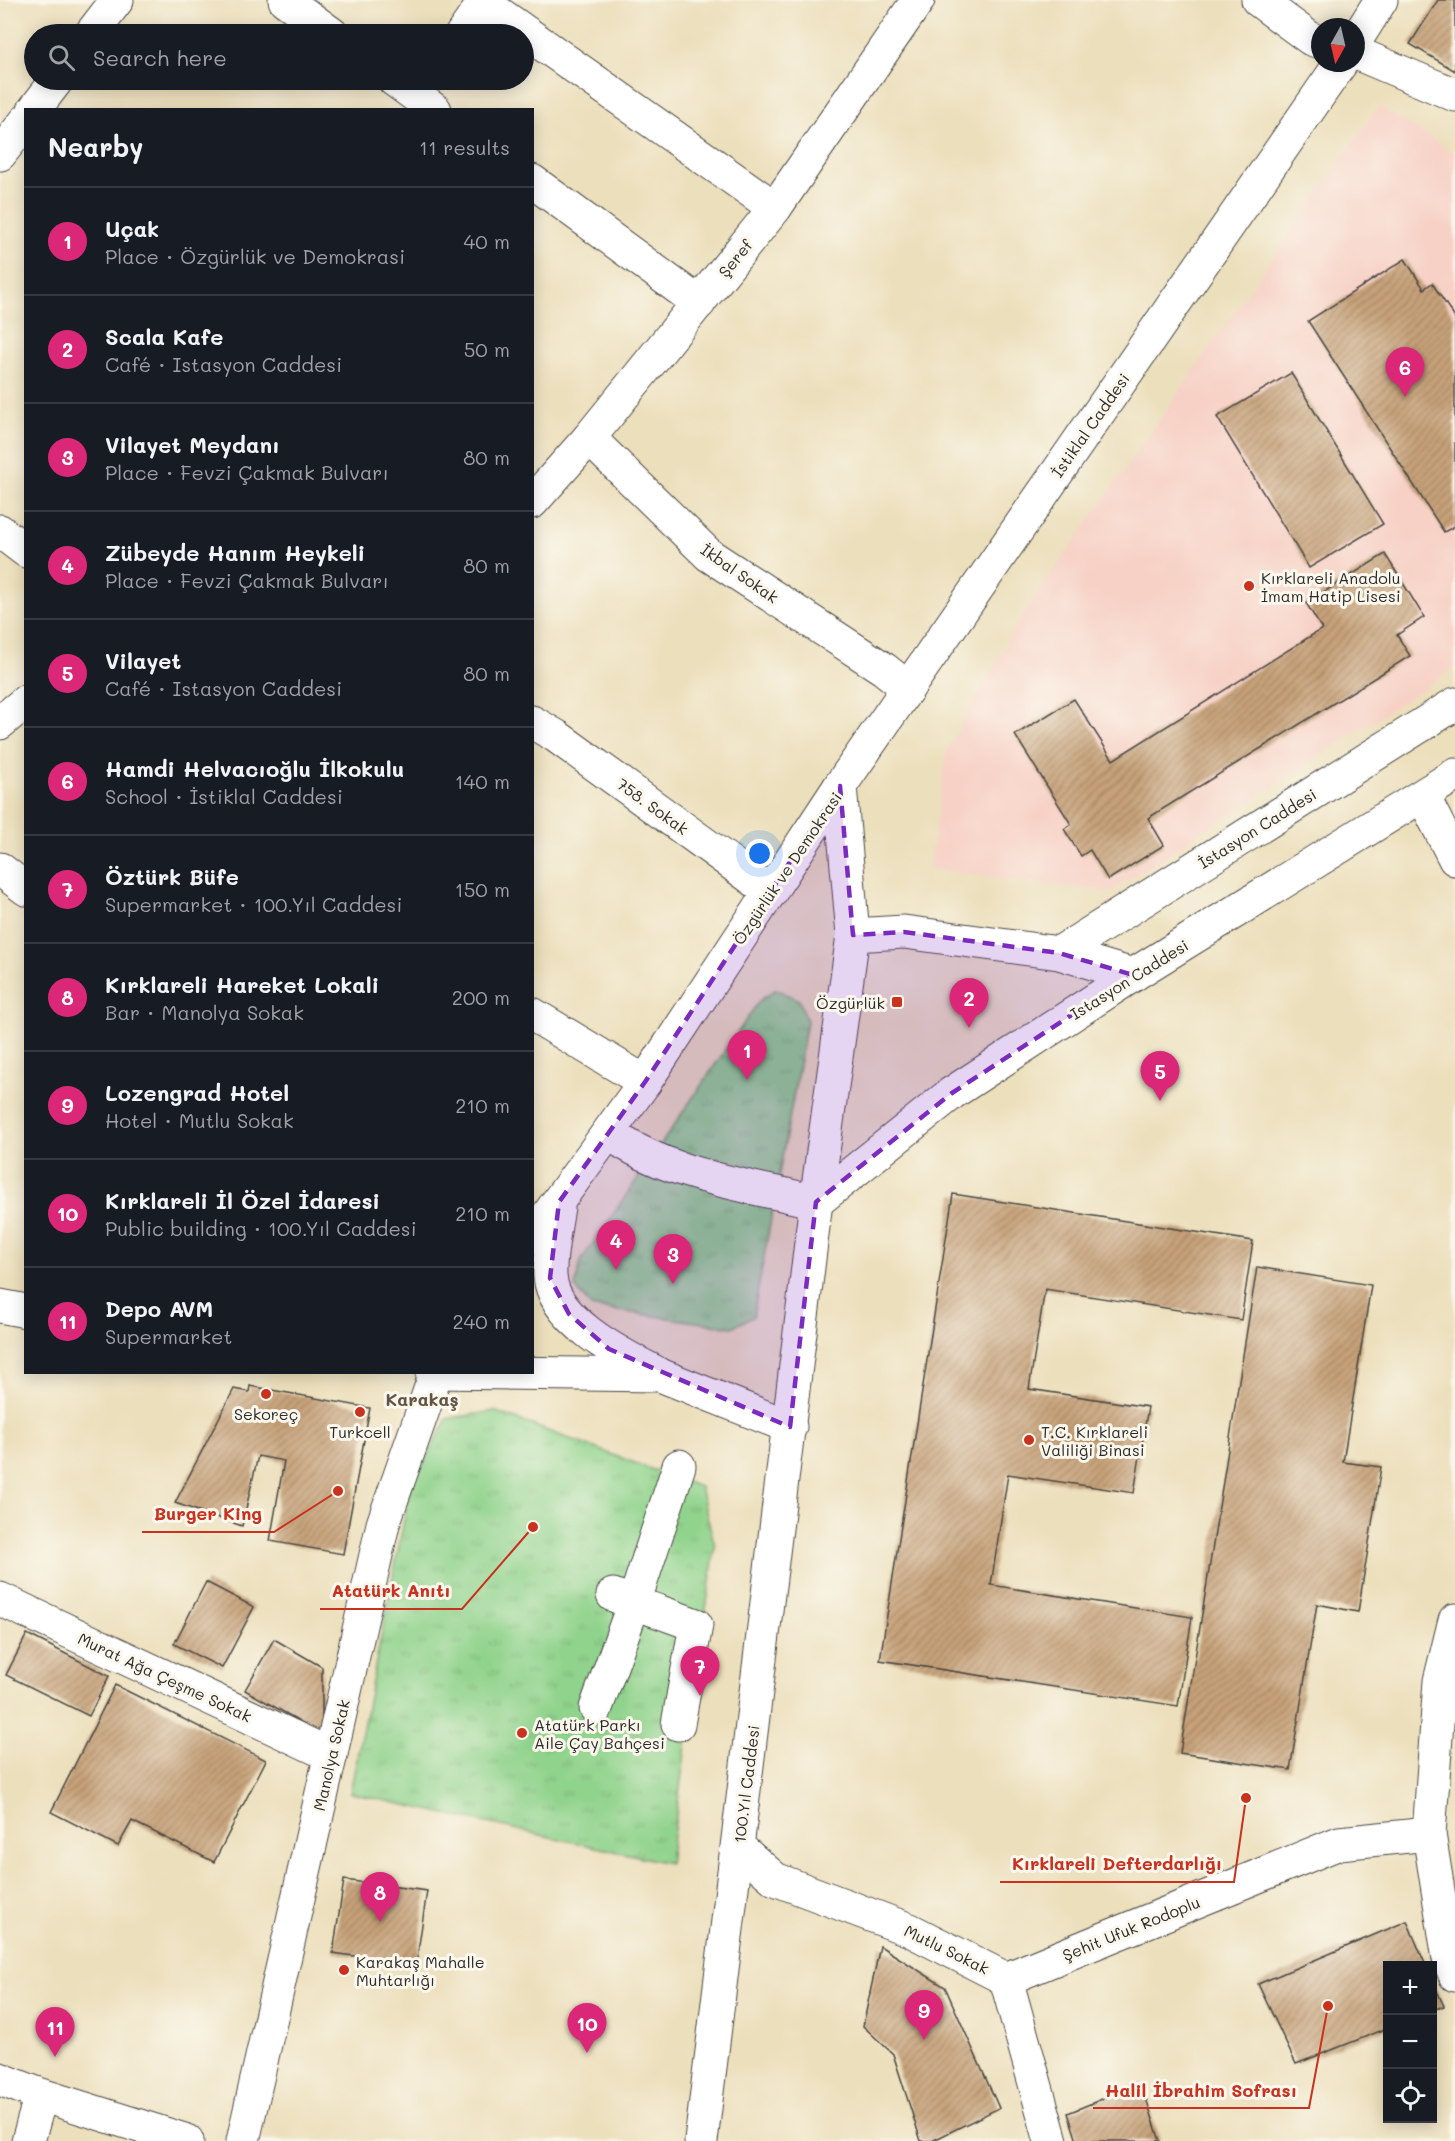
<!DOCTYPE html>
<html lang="en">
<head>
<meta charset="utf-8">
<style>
  body { margin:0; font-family:Mali,sans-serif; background:#242831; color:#f1f3f6 }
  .controls { position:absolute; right:18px; bottom:18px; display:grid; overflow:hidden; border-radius:0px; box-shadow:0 3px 15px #0003 }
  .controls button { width:54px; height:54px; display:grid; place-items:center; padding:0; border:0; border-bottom:2px solid #363941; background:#171b24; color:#f1f3f6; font:30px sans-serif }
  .compass { position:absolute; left:1311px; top:18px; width:54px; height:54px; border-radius:50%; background:#171b24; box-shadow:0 3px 15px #0003; rotate:188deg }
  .you { position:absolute; left:760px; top:854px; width:21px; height:21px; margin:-15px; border:4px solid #fff; border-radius:50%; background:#1a73e8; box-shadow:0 0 0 9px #1a73e833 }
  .badge { display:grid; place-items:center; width:39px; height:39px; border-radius:50%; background:#db2777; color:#fff; font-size:20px; font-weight:700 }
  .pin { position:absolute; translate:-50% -50px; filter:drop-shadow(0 2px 3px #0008) }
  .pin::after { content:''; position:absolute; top:32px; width:21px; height:18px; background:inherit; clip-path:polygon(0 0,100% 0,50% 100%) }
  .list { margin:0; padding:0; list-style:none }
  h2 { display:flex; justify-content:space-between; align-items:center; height:78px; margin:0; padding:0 24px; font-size:26px }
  h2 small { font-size:20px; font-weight:400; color:#9ea1a6 }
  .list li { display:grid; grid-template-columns:39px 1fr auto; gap:18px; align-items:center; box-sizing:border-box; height:108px; padding:0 24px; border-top:2px solid #363941 }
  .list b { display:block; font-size:22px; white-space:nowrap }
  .list p { margin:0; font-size:20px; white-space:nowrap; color:#9ea1a6 }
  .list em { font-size:20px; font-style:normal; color:#9ea1a6 }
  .icon { flex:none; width:33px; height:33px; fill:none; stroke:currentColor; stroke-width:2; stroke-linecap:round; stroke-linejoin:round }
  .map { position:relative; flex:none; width:1455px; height:2141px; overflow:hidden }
  .search { position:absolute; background:#171b24; box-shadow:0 3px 15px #0003; left:24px; top:24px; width:510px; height:66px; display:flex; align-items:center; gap:15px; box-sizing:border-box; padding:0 21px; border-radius:33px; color:#9ea1a6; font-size:22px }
  .panel { position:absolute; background:#171b24; box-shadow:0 3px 15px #0003; left:24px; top:108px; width:510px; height:1266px; border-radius:0px }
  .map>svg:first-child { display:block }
  .built { fill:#f7d1c6 }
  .grass { fill:url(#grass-tufts); stroke:#5e7f5c; stroke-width:1.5 }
  .building { fill:url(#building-hatch) }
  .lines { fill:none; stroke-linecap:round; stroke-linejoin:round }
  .pedestrian-casing { stroke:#484641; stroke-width:35 }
  .minor-casing { stroke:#484641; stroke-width:35 }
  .tertiary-casing { stroke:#484641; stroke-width:35 }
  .pedestrian { stroke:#fff; stroke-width:33 }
  .minor { stroke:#fff; stroke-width:33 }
  .tertiary { stroke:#fff; stroke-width:33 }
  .marked { fill:#7b2cbf; fill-opacity:0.2; stroke:#7b2cbf; stroke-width:4.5; stroke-dasharray:12 8; stroke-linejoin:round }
  .poi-dot { fill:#c8321e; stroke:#fbf7ec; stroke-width:2 }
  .labels { text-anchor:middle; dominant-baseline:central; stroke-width:6; stroke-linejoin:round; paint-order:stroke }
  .street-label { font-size:16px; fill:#2b2b2b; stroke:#fbf7ec }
  .poi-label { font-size:16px; fill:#2b2b2b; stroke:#fbf7ec; text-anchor:start }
  .neighbourhood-label { font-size:18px; font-weight:bold; fill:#625546; stroke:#fbf7ec }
  .leader { fill:none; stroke:#c8321e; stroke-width:2 }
  .callout-dot { fill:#c8321e; stroke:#fbf7ec; stroke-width:2 }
  .callout-label { font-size:18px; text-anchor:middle; font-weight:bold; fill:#c8321e; stroke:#fbf7ec; stroke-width:6; stroke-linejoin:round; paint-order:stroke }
</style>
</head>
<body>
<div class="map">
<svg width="1455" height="2141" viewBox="0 0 1455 2141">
  <defs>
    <pattern id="grass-tufts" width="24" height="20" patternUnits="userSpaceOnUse" patternTransform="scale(1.5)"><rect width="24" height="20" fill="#90d38c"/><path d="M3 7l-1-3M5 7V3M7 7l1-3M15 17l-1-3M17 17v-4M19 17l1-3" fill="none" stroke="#7cb579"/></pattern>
    <pattern id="building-hatch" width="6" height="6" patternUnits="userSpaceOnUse" patternTransform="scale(1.5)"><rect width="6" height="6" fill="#c7a279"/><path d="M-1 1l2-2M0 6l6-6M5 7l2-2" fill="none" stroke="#a28463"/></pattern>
  </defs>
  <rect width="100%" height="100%" fill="#fbf7ec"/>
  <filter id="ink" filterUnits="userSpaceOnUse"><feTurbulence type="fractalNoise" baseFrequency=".0167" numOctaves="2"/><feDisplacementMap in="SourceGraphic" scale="12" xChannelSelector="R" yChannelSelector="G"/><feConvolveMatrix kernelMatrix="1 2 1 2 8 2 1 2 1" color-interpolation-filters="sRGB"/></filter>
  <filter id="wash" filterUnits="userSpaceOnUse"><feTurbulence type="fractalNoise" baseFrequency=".008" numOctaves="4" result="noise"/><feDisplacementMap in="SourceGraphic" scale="24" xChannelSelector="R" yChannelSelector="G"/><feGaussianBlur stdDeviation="1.35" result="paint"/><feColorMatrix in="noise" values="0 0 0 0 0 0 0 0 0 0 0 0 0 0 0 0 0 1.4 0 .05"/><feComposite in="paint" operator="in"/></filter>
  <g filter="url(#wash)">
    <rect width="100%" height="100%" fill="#ecdfbc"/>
    <!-- built -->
    <path class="built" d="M1379,106l76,48v514l-345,224 -181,-23 18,-119 75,-134z"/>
    <!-- grass -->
    <g class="grass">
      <path d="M776,989l23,11 8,21 -54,296 -21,10 -141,-20 -16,-20 6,-26 178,-260z"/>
      <path d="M494,1411l206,76 15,60 -46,316 -319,-70 61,-308 36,-66z"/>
    </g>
    <g id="blocks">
      <!-- building -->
      <g class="building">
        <path d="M1438,0h17v71l-45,-27z"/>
        <path d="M1405,259l19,30 8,-6 23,35v208l-11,6 -136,-211z"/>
        <path d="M1291,373l92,151 -74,44 -92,-151z"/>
        <path d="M1385,554l39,63 -27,18 13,21 -262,162 16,27 -56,35 -18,-30 -9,6 -17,-27 7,-5 -56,-89 59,-36 39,61 209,-131 -16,-26z"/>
        <path d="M953,1194l300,47 -12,79 -196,-31 -16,100 119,18 -14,86 -126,-19 -17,111 201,32 -14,89 -298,-46z"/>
        <path d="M1257,1267l114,18 -28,177 38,5 -23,145 -41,-8 -27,166 -110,-17z"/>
        <path d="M250,1386l120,22 -27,146 -73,-13 14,-80 -26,-5 -16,70 -67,-23 59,-114 15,3z"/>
        <path d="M206,1582l48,25 -32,61 -48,-24z"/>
        <path d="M27,1634l82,42 -20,40 -83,-41z"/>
        <path d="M274,1639l48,28v67l-77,-44z"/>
        <path d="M115,1685l151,75 -52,102 -82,-41 -14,25 -67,-34z"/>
        <path d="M344,1880l83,11 -11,74 -83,-12z"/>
        <path d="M1407,1921l19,45h-38v62l-92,36 -38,-80z"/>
        <path d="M880,1946l65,41 54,121 -67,33h-11l-28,-87 -30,-28z"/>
        <path d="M1432,1980l12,26 -12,4z"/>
        <path d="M1141,2083l19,58h-83l-9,-28z"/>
      </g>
    </g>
  </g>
  <g filter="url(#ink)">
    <use href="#blocks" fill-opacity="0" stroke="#484641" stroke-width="1.5"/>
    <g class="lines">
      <!-- pedestrian casing -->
      <g class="pedestrian-casing">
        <g id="pedestrian">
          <path d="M853,935l51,-3 155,21 74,22"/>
          <path d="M1059,953l396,-249"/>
          <path d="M609,1133c59,43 138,52 207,69l136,-109 181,-118 322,-200"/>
          <path d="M613,1595l83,30 -18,99"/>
          <path d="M596,1708l38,-105 45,-137"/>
        </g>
      </g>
      <!-- minor casing -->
      <g class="minor-casing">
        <g id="minor">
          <path d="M285,0l47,34"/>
          <path d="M1258,0l53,39 9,3"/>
          <path d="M484,3l291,205"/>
          <path d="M91,34l26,-34"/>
          <path d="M462,34l24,-34"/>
          <path d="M1356,53l99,42"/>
          <path d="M394,80l41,30"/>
          <path d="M34,110l23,-30"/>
          <path d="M0,154l26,-33"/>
          <path d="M532,181l167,122"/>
          <path d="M589,438l120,117 175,114 24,19"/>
          <path d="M532,502l57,-64 186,-230 143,-208"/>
          <path d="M0,531l26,20"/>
          <path d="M532,722l24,14 215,156"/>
          <path d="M0,723l26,-22"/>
          <path d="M1423,796l32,63"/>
          <path d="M0,869l26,20"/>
          <path d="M532,1014l113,68"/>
          <path d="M0,1599l331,156"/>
          <path d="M1455,1620l-15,61 -11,153 20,125 6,16"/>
          <path d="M738,1847l37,32 135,51 96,49 45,162"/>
          <path d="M1006,1979l333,-136 90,-9"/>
          <path d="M0,2079l41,16 146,46"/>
          <path d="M28,2141l13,-46"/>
          <path d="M243,2141l140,-617 53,-151"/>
        </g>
      </g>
      <!-- tertiary casing -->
      <g class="tertiary-casing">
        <g id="tertiary">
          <path d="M1356,40l25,-40"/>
          <path d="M558,1207c-3,22 -9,47 -8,69 3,44 70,78 103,95"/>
          <path d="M532,1237l113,-155 195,-296 501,-723"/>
          <path d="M0,1306l26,5"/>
          <path d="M432,1372l228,3 130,52"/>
          <path d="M701,2141l115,-939 37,-267 -13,-149"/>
        </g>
      </g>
      <!-- pedestrian -->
      <use href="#pedestrian" class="pedestrian"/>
      <!-- minor -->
      <use href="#minor" class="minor"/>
      <!-- tertiary -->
      <use href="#tertiary" class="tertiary"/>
    </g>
  </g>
  <!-- marked area -->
  <path class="marked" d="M840,786l13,149 51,-3 155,21 74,22 -181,118 -136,109 -26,225 -181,-78 -40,-35 -19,-36 9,-76 86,-120z"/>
  <!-- markers -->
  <g class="poi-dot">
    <circle cx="1249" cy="586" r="6"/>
    <rect x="891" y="996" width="12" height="12" rx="3"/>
    <circle cx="266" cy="1394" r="6"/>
    <circle cx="360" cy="1412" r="6"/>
    <circle cx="1029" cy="1440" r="6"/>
    <circle cx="522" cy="1733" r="6"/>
    <circle cx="344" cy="1970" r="6"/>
  </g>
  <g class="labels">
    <!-- street labels -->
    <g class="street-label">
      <text transform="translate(735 258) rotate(-51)">Şeref</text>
      <text transform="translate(1090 425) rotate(-55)">İstiklal Caddesi</text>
      <text transform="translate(740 573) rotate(35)">İkbal Sokak</text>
      <text transform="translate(653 806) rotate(36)">758. Sokak</text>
      <text transform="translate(1257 828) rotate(-32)">İstasyon Caddesi</text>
      <text transform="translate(787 868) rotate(-56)">Özgürlük ve Demokrasi</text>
      <text transform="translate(1129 979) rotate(-32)">Istasyon Caddesi</text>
      <text transform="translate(165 1677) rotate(25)">Murat Ağa Çeşme Sokak</text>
      <text transform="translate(331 1755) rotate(-77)">Manolya Sokak</text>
      <text transform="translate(746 1784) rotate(-83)">100.Yıl Caddesi</text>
      <text transform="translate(1131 1928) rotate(-22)">Şehit Ufuk Rodoplu</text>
      <text transform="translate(947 1949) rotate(26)">Mutlu Sokak</text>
    </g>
    <!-- poi labels -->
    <g class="poi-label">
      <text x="1261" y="577">Kırklareli Anadolu<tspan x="1261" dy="18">İmam Hatip Lisesi</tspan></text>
      <text x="885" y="1002" text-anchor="end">Özgürlük</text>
      <text x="266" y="1413" text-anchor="middle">Sekoreç</text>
      <text x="360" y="1431" text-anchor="middle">Turkcell</text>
      <text x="1041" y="1431">T.C. Kırklareli<tspan x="1041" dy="18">Valiliği Binasi</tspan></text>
      <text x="534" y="1724">Atatürk Parkı<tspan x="534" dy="18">Aile Çay Bahçesi</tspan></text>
      <text x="356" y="1961">Karakaş Mahalle<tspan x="356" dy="18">Muhtarlığı</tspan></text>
    </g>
    <!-- neighbourhood labels -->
    <g class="neighbourhood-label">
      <text x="422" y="1399">Karakaş</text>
    </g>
  </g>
  <!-- callouts -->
  <path class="leader" d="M338 1491L274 1532H142M533 1527L462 1609H320M1246 1798L1234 1882H1000M1328 2006L1309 2108H1093"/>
  <g class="callout-dot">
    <circle cx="338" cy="1491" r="6"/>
    <circle cx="533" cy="1527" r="6"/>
    <circle cx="1246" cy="1798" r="6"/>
    <circle cx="1328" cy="2006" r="6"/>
  </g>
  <g class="callout-label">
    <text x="208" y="1520">Burger King</text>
    <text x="391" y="1597">Atatürk Anıtı</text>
    <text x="1117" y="1870">Kırklareli Defterdarlığı</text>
    <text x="1201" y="2097">Halil İbrahim Sofrası</text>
  </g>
</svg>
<div class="controls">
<button>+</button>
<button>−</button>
<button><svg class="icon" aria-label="locate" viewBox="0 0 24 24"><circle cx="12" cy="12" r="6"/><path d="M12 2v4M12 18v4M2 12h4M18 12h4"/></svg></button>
</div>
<svg class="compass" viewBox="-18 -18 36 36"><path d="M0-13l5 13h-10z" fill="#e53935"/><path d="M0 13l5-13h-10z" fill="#9ea1a6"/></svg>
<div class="you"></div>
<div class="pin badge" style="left:747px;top:1080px">1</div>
<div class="pin badge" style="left:969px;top:1028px">2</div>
<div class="pin badge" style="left:673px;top:1284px">3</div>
<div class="pin badge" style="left:616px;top:1270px">4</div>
<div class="pin badge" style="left:1160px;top:1101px">5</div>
<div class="pin badge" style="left:1405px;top:397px">6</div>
<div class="pin badge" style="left:700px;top:1696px">7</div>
<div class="pin badge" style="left:380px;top:1922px">8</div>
<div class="pin badge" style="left:924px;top:2040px">9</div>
<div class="pin badge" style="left:587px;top:2053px">10</div>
<div class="pin badge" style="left:55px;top:2057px">11</div>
<div class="search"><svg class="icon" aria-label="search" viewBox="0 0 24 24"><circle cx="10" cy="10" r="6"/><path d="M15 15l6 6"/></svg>Search here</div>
<section class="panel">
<h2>Nearby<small>11 results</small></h2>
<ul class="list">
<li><span class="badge">1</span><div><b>Uçak</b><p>Place · Özgürlük ve Demokrasi</p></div><em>40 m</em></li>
<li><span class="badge">2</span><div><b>Scala Kafe</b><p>Café · Istasyon Caddesi</p></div><em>50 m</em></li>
<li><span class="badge">3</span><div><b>Vilayet Meydanı</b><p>Place · Fevzi Çakmak Bulvarı</p></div><em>80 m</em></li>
<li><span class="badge">4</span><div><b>Zübeyde Hanım Heykeli</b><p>Place · Fevzi Çakmak Bulvarı</p></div><em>80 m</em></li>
<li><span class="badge">5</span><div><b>Vilayet</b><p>Café · Istasyon Caddesi</p></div><em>80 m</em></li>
<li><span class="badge">6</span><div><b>Hamdi Helvacıoğlu İlkokulu</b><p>School · İstiklal Caddesi</p></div><em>140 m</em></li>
<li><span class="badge">7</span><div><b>Öztürk Büfe</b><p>Supermarket · 100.Yıl Caddesi</p></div><em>150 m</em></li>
<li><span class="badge">8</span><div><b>Kırklareli Hareket Lokali</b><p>Bar · Manolya Sokak</p></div><em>200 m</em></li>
<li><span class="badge">9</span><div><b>Lozengrad Hotel</b><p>Hotel · Mutlu Sokak</p></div><em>210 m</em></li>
<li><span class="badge">10</span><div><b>Kırklareli İl Özel İdaresi</b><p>Public building · 100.Yıl Caddesi</p></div><em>210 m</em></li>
<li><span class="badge">11</span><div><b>Depo AVM</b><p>Supermarket</p></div><em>240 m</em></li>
</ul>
</section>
</div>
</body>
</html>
